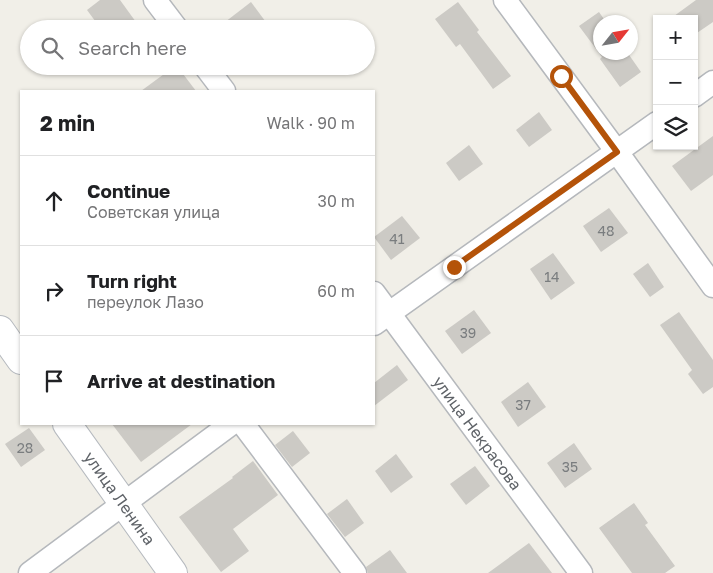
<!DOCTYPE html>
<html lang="en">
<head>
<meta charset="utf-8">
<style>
  body { margin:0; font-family:"Golos Text",sans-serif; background:#f2f2f2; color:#202124 }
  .controls { position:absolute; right:15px; top:15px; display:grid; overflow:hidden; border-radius:0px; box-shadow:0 1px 4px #0004 }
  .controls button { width:45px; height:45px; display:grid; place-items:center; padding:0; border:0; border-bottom:1px solid #e0e0e0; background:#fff; color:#202124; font:25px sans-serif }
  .compass { position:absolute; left:593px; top:15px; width:45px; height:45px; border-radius:50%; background:#fff; box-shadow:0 1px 4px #0004; rotate:59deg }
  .stop { position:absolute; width:15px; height:15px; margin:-11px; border:4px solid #b45309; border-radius:50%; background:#fff }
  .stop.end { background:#b45309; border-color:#fff; box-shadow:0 1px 5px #0008 }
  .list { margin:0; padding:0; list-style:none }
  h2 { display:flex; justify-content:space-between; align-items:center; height:65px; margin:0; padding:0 20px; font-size:21px }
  h2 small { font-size:16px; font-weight:400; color:#757577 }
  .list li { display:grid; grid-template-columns:32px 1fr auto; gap:15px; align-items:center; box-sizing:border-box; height:90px; padding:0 20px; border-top:1px solid #e0e0e0 }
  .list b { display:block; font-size:19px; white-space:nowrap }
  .list p { margin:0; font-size:16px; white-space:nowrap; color:#757577 }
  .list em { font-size:16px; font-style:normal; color:#757577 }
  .icon { flex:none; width:28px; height:28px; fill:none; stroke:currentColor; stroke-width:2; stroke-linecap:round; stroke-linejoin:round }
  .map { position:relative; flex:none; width:713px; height:573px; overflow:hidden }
  .search { position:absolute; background:#fff; box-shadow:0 1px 4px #0004; left:20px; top:20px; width:355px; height:55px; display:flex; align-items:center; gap:12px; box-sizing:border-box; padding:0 18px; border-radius:28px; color:#757577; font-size:19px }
  .panel { position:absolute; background:#fff; box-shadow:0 1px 4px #0004; left:20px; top:90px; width:355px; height:335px; border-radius:0px }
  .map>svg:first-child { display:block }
  .building { fill:#cccac5 }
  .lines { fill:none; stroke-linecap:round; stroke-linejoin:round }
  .minor-casing { stroke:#b5b8bc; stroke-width:25 }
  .secondary-casing { stroke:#b6babf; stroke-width:30 }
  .minor { stroke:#fff; stroke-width:22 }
  .secondary { stroke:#fff; stroke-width:28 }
  .route { stroke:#b45309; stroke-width:6 }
  .labels { text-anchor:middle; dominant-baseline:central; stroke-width:5; stroke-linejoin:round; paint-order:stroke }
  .number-label { font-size:14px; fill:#7a7d7f }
  .street-label { font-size:16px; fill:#5f6368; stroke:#fff }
</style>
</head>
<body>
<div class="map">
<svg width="713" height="573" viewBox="0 0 713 573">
  <rect width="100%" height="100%" fill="#f1efe8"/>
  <!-- building -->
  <g class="building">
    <path d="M100,0h20l21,29h-40l-14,-19z"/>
    <path d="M696,0h17v22l-19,13v-16h-24z"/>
    <path d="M251,2l20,27h-55z"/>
    <path d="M458,2l21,28 -2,2 34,44 -18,13 -33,-45 -4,3 -21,-28z"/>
    <path d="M599,12l7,10h-6v30h27l14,20 -21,15 -20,-28 2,-2 -23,-31z"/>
    <path d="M175,66h2l19,25h-55z"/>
    <path d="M539,112l13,18 -23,17 -13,-17z"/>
    <path d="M713,136v39l-22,16 -19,-25z"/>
    <path d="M469,145l14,19 -24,17 -13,-18z"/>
    <path d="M609,208l19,25 -27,19 -18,-26z"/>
    <path d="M402,216l18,22 -29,22 -17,-23z"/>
    <path d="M553,253l22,30 -24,17 -21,-31z"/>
    <path d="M648,263l16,24 -14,10 -17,-23z"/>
    <path d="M474,310l17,23 -29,21 -17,-23z"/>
    <path d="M679,312l34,48v27l-10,7 -15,-20 4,-4 -32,-45z"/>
    <path d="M397,365l11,15 -34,26v-23z"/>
    <path d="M528,382l18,25 -28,20 -17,-25z"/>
    <path d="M112,424h80l-51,38z"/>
    <path d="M29,428l16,22 -24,17 -16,-23z"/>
    <path d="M293,431l17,22 -18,14 -17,-22z"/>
    <path d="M574,443l18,26 -27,19 -18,-25z"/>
    <path d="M396,454l17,23 -22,16 -16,-22z"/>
    <path d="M253,461l25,34 -45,34 16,22 -28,21 -42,-55 54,-39 -1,-1z"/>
    <path d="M475,466l15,20 -24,19 -16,-21z"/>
    <path d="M347,499l17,24 -19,14 -18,-23z"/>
    <path d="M634,503l14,20 -3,2 30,41 -10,7h-33l-33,-45z"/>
    <path d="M529,543l23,30h-64z"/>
    <path d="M390,550l17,23h-39l-2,-6z"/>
  </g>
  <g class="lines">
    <!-- minor casing -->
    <g class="minor-casing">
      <g id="minor">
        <path d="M155,0l22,29"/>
        <path d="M505,0l112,152 96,134"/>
        <path d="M205,66l19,25"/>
        <path d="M694,96l19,-14"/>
        <path id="s1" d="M374,293l207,280"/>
        <path d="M374,324l283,-201"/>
        <path d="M243,424l112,149"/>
        <path d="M30,573l201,-149"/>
      </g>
    </g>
    <!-- secondary casing -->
    <g class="secondary-casing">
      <g id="secondary">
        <path d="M0,330l21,30"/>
        <path id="s2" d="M67,424l106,149"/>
      </g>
    </g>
    <!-- minor -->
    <use href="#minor" class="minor"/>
    <!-- secondary -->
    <use href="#secondary" class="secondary"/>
  </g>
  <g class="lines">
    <!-- route -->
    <path class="route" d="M454,267l163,-115 -56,-76"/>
  </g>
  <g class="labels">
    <!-- number labels -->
    <g class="number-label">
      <text x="606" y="230">48</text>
      <text x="397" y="238">41</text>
      <text x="552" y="276">14</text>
      <text x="468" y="332">39</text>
      <text x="523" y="404">37</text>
      <text x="25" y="447">28</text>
      <text x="570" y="466">35</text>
    </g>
    <!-- street labels -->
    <g class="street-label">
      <text stroke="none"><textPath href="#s1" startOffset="174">улица Некрасова</textPath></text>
      <text stroke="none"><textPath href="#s2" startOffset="91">улица Ленина</textPath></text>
    </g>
  </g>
</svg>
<div class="controls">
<button>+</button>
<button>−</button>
<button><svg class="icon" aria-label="layers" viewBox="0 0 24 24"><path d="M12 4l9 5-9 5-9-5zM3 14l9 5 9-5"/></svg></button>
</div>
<svg class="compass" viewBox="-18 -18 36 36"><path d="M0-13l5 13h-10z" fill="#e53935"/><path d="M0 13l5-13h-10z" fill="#757577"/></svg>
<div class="stop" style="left:561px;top:76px"></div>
<div class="stop end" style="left:454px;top:267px"></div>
<div class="search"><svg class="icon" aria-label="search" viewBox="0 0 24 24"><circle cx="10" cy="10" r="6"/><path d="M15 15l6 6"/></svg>Search here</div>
<section class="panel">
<h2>2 min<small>Walk · 90 m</small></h2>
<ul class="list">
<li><svg class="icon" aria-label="ahead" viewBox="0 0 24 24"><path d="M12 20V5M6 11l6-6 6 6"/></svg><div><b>Continue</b><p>Советская улица</p></div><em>30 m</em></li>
<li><svg class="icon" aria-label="right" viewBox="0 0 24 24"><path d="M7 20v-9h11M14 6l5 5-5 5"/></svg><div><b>Turn right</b><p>переулок Лазо</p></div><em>60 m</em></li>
<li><svg class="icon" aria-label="arrive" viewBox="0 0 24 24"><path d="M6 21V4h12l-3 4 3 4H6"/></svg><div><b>Arrive at destination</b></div></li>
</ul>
</section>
</div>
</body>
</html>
